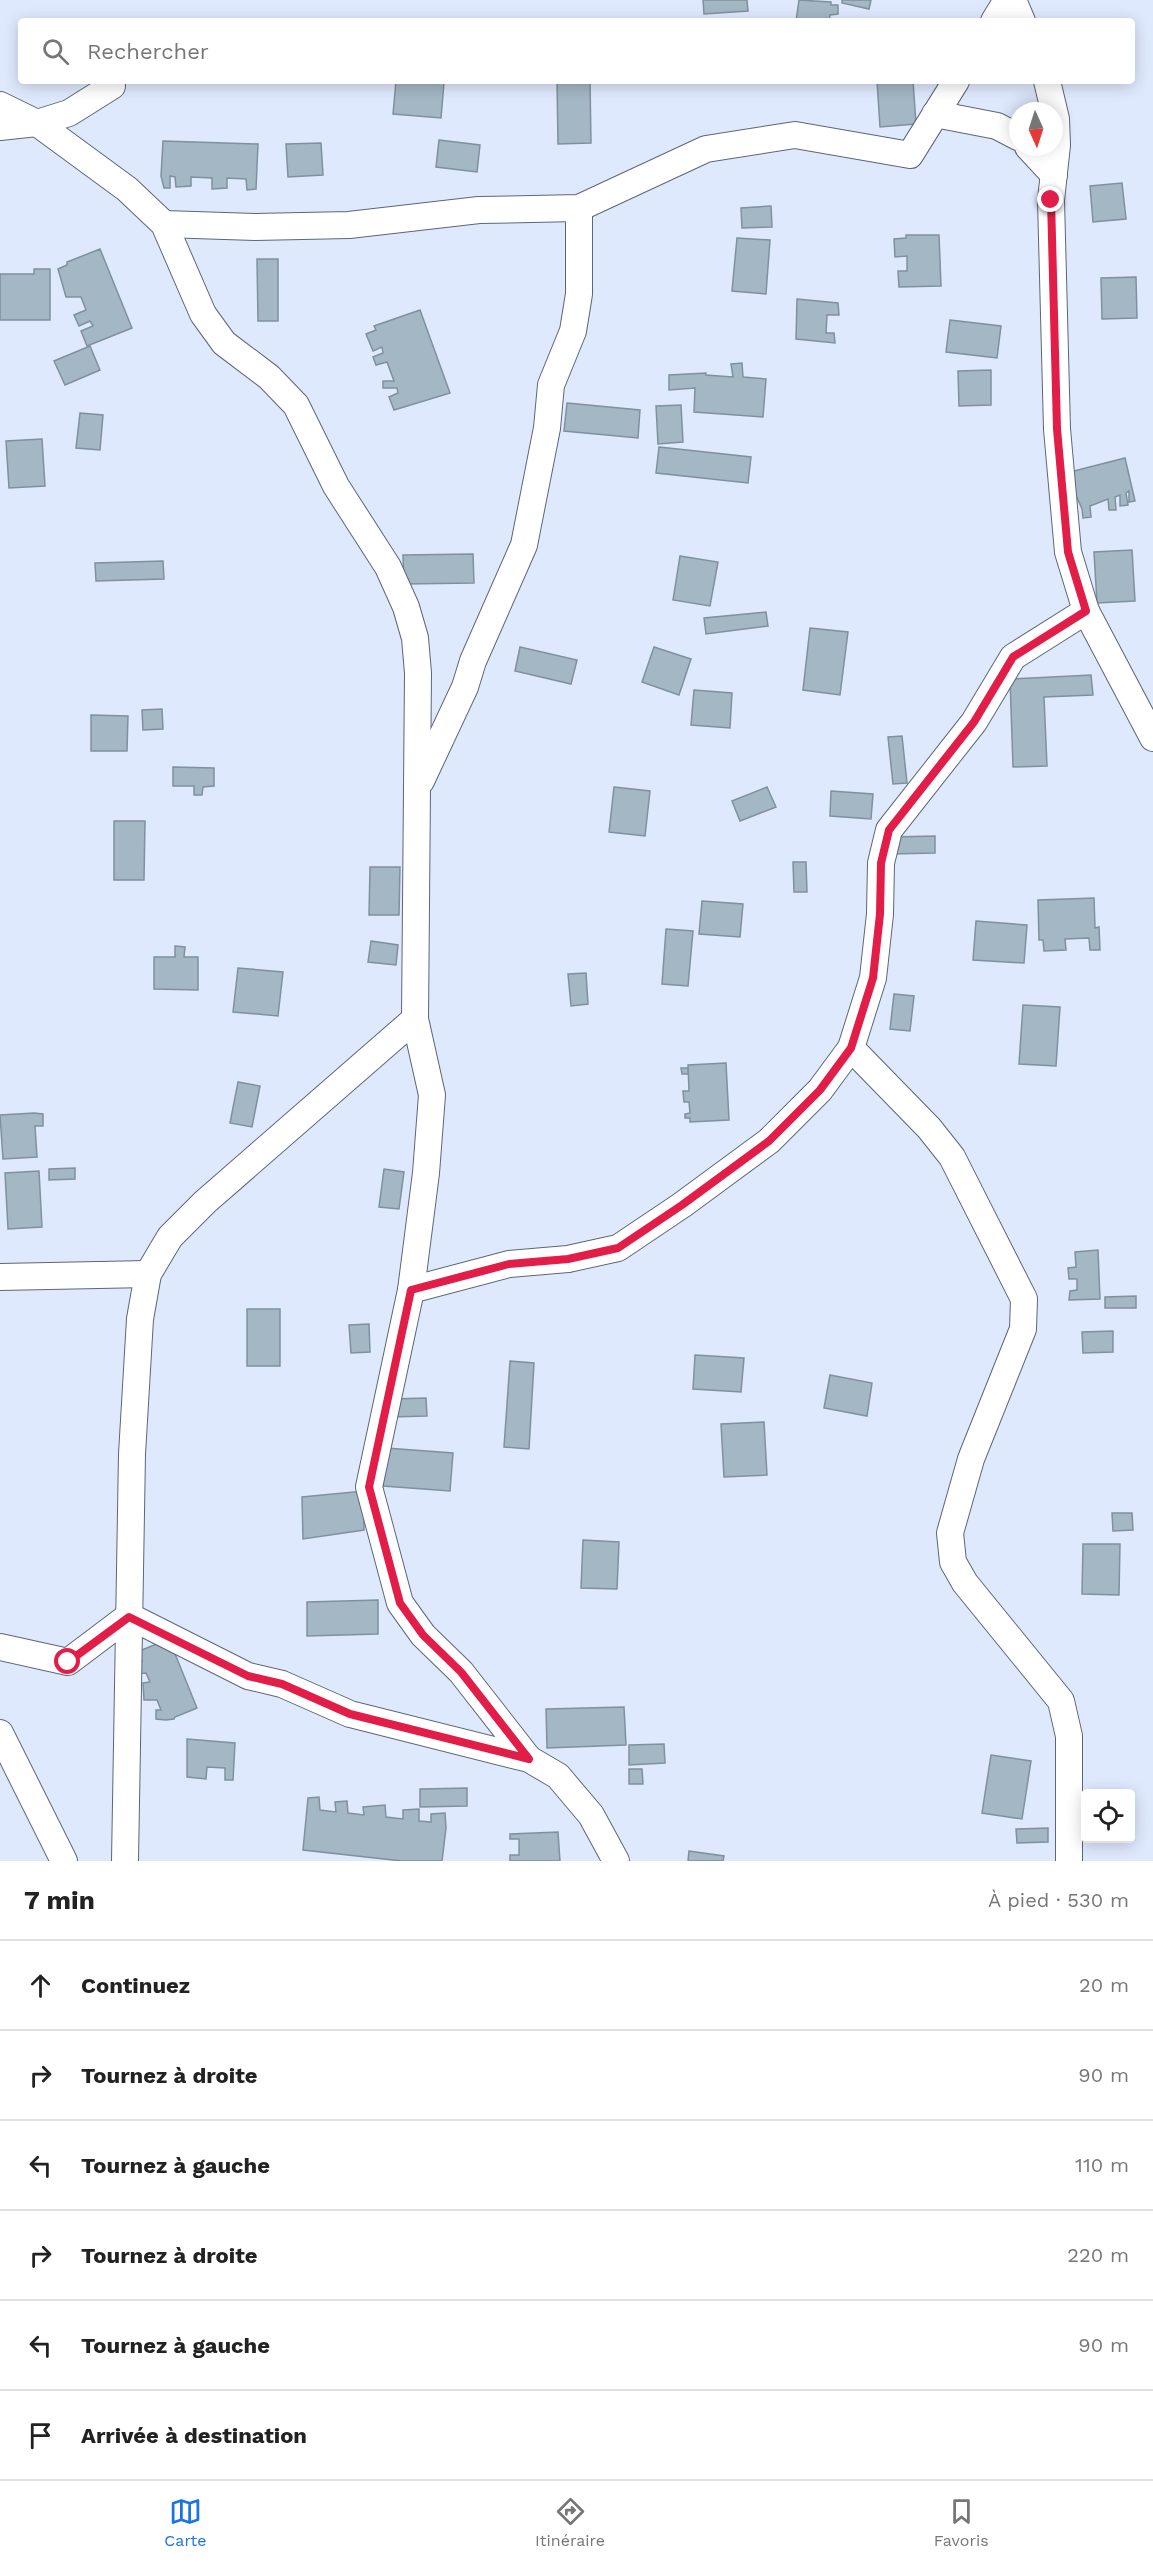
<!DOCTYPE html>
<html lang="fr">
<head>
<meta charset="utf-8">
<style>
  body { margin:0; font-family:"Work Sans",sans-serif; background:#f2f2f2; color:#222 }
  .controls { position:absolute; right:18px; bottom:18px; display:grid; overflow:hidden; border-radius:6px; box-shadow:0 3px 15px #0003 }
  .controls button { width:54px; height:54px; display:grid; place-items:center; padding:0; border:0; border-bottom:2px solid #e0e0e0; background:#fff; color:#222; font:30px sans-serif }
  .compass { position:absolute; left:1009px; top:102px; width:54px; height:54px; border-radius:50%; background:#fff; box-shadow:0 3px 15px #0003; rotate:177deg }
  .stop { position:absolute; width:18px; height:18px; margin:-14px; border:4px solid #e11d48; border-radius:50%; background:#fff }
  .stop.end { background:#e11d48; border-color:#fff; box-shadow:0 2px 6px #0008 }
  .list { margin:0; padding:0; list-style:none }
  h2 { display:flex; justify-content:space-between; align-items:center; height:78px; margin:0; padding:0 24px; font-size:26px }
  h2 small { font-size:20px; font-weight:400; color:#767676 }
  .list li { display:grid; grid-template-columns:39px 1fr auto; gap:18px; align-items:center; box-sizing:border-box; height:90px; padding:0 24px; border-top:2px solid #e0e0e0 }
  .list b { display:block; font-size:22px; white-space:nowrap }
  .list em { font-size:20px; font-style:normal; color:#767676 }
  .icon { flex:none; width:33px; height:33px; fill:none; stroke:currentColor; stroke-width:2; stroke-linecap:round; stroke-linejoin:round }
  .map { position:relative; flex:none; width:1153px; height:1861px; overflow:hidden }
  .search { position:absolute; background:#fff; box-shadow:0 3px 15px #0003; left:18px; right:18px; top:18px; height:66px; display:flex; align-items:center; gap:15px; box-sizing:border-box; padding:0 21px; border-radius:6px; color:#767676; font-size:22px }
  .sheet { height:618px; background:#fff }
  nav { display:flex; justify-content:space-around; align-items:center; box-sizing:border-box; height:84px; border-top:2px solid #e0e0e0; background:#fff; font-size:16px; color:#767676 }
  nav a { display:grid; justify-items:center; gap:3px }
  nav .on { color:#1a73e8 }
  .map>svg:first-child { display:block }
  .building { fill:#a4b7c5; stroke:#7f919e; stroke-width:1.5 }
  .lines { fill:none; stroke-linecap:round; stroke-linejoin:round }
  .minor-casing { stroke:#5d6677; stroke-width:28 }
  .minor { stroke:#fff; stroke-width:26 }
  .route { stroke:#e11d48; stroke-width:8 }
</style>
</head>
<body>
<div class="map">
<svg width="1153" height="1861" viewBox="0 0 1153 1861">
  <rect width="100%" height="100%" fill="#dfe9fd"/>
  <!-- building -->
  <g class="building">
    <path d="M703,0h44l1,11 -44,3z"/>
    <path d="M799,0l32,2v3h7v9l-8,1 -1,6h-33z"/>
    <path d="M842,0h29l-2,9 -27,-6z"/>
    <path d="M396,81l48,2 -3,35 -48,-4z"/>
    <path d="M557,81h33l1,62 -33,1z"/>
    <path d="M877,81h36l3,43 -36,3z"/>
    <path d="M439,140l41,5 -3,27 -41,-5z"/>
    <path d="M163,141l95,3 -2,45 -9,1 -1,-11 -19,-1v10l-15,1v-11l-21,-1v9l-15,1 -1,-10 -5,-1v12h-6l-3,-12z"/>
    <path d="M321,143l2,32 -35,2 -2,-33z"/>
    <path d="M1122,183l4,36 -33,3 -3,-36z"/>
    <path d="M771,206l1,21 -30,1 -1,-20z"/>
    <path d="M906,235h33l2,51 -42,1 -1,-16h9v-15l-12,1 -1,-18 12,-1z"/>
    <path d="M737,238l33,2 -4,54 -34,-3z"/>
    <path d="M100,249l32,79 -45,18 -6,-15 12,-5 -3,-5 -11,5 -5,-11 12,-5 -5,-13h-15l-8,-28 9,-4v-3z"/>
    <path d="M257,259h21v62h-20z"/>
    <path d="M34,269h16v51h-50v-46h34z"/>
    <path d="M1136,277l1,41 -35,1 -1,-41z"/>
    <path d="M797,299l41,4 1,12h-12l-1,18h8l1,10 -39,-4z"/>
    <path d="M420,310l30,83 -56,17 -5,-13 9,-4 -1,-5h-14v-7h11l-7,-19 -11,3 -3,-8 10,-4 -1,-6 -9,4 -7,-17 10,-4 -2,-4z"/>
    <path d="M950,320l51,6 -4,32 -51,-6z"/>
    <path d="M90,346l10,24 -35,15 -11,-24z"/>
    <path d="M742,363l1,14 23,2 -3,38 -69,-5 1,-24 -26,2v-15l37,-2v2l27,2 -2,-13z"/>
    <path d="M991,370v35l-32,1 -1,-35z"/>
    <path d="M567,403l73,7 -2,28 -74,-7z"/>
    <path d="M681,405l2,37 -25,2 -2,-38z"/>
    <path d="M80,413l23,2 -3,35 -24,-2z"/>
    <path d="M42,439l3,47 -36,2 -3,-47z"/>
    <path d="M659,447l92,10 -3,26 -92,-10z"/>
    <path d="M1125,458l10,43 -6,1v-11l-3,2 2,12 -8,1v-11l-5,2 1,13h-7l-1,-11 -18,7 1,11 -8,1 -1,-9 -16,-36z"/>
    <path d="M1132,550l3,51 -38,2 -3,-51z"/>
    <path d="M473,554l1,29 -70,1 -1,-29z"/>
    <path d="M680,556l38,6 -8,44 -37,-6z"/>
    <path d="M163,561l1,18 -68,2 -1,-18z"/>
    <path d="M766,612l2,14 -62,8 -2,-16z"/>
    <path d="M810,628l38,4 -8,63 -37,-5z"/>
    <path d="M520,647l57,13 -6,24 -56,-13z"/>
    <path d="M654,647l37,12 -12,36 -37,-13z"/>
    <path d="M1091,675l2,20 -49,2 3,69 -34,1 -3,-88z"/>
    <path d="M694,690l38,3 -2,35 -39,-3z"/>
    <path d="M162,709l1,20 -20,1 -1,-20z"/>
    <path d="M91,715l37,1 -1,35h-36z"/>
    <path d="M902,736l5,47 -14,1 -5,-47z"/>
    <path d="M173,767l41,1v18l-11,1 -1,8h-8v-9h-21z"/>
    <path d="M614,787l36,4 -5,45 -36,-4z"/>
    <path d="M767,787l9,20 -36,14 -8,-20z"/>
    <path d="M831,791l42,3 -2,25 -41,-3z"/>
    <path d="M114,821h31l-1,59h-30z"/>
    <path d="M935,836v17l-44,1 -1,-17z"/>
    <path d="M793,862h13l1,30h-13z"/>
    <path d="M370,867h30l-1,48h-30z"/>
    <path d="M1094,898l1,30 4,-1 1,23h-10l-1,-12 -24,1 1,11 -22,1 -1,-11h-4l-1,-40z"/>
    <path d="M702,901l41,3 -3,33 -41,-3z"/>
    <path d="M976,921l51,4 -3,38 -51,-3z"/>
    <path d="M666,929l27,2 -5,55 -26,-2z"/>
    <path d="M371,941l27,4 -2,20 -28,-3z"/>
    <path d="M175,946l10,1 -1,10h14v33l-44,-1v-32h21z"/>
    <path d="M238,968l45,4 -5,44 -45,-4z"/>
    <path d="M586,973l2,31 -17,2 -3,-32z"/>
    <path d="M894,994l20,2 -4,35 -20,-2z"/>
    <path d="M1023,1005l37,2 -4,59 -37,-2z"/>
    <path d="M726,1063l3,57 -39,2v-4h-5v-4l5,-1 -1,-11h-5l-1,-11h6l-1,-26z"/>
    <path d="M681,1068h7v6h-6z"/>
    <path d="M238,1082l22,4 -8,41 -22,-4z"/>
    <path d="M34,1113l9,1v12h-8l2,31 -34,2 -3,-44z"/>
    <path d="M75,1168v11l-26,1v-11z"/>
    <path d="M384,1169l20,3 -5,37 -20,-2z"/>
    <path d="M39,1171l3,56 -34,2 -3,-56z"/>
    <path d="M1098,1250l2,49 -31,1 1,-9 7,-1v-11h-8l-1,-11 8,-1 -1,-15z"/>
    <path d="M1136,1296v12h-31v-11z"/>
    <rect x="247" y="1309" width="33" height="57"/>
    <path d="M369,1324l1,28 -19,1 -2,-28z"/>
    <path d="M1113,1331v21l-30,1 -1,-21z"/>
    <path d="M695,1355l49,3 -3,34 -48,-3z"/>
    <path d="M510,1361l24,2 -5,86 -25,-2z"/>
    <path d="M830,1375l42,8 -5,33 -43,-8z"/>
    <path d="M426,1398l1,18 -36,1 -1,-18z"/>
    <path d="M764,1422l3,53 -43,2 -3,-53z"/>
    <path d="M386,1448l67,5 -3,38 -67,-5z"/>
    <path d="M364,1491v39l-61,9 -1,-42z"/>
    <path d="M1112,1513h20l1,17 -20,1z"/>
    <path d="M583,1540l36,2 -2,47 -36,-1z"/>
    <path d="M1083,1544h37l-1,51 -37,-1z"/>
    <path d="M378,1600v34l-71,2v-34z"/>
    <path d="M169,1639l28,69 -22,9 -1,2 -8,1 -10,-1v-9h5l-4,-10h-13l-1,-17 7,-1 -4,-9 -11,1 -1,-12 8,-1 -5,-9z"/>
    <path d="M624,1707l2,38 -79,3 -1,-39z"/>
    <path d="M187,1739l48,4 -2,37h-8v-12l-18,-1 -1,12 -19,-2z"/>
    <path d="M664,1744l1,19 -36,2v-20z"/>
    <path d="M991,1755l40,6 -9,58 -40,-6z"/>
    <path d="M629,1769h13l1,15h-14z"/>
    <path d="M467,1788v18l-47,1v-18z"/>
    <path d="M319,1797l1,13 16,2 -1,-10 12,-1 1,12 16,2 -1,-8 22,-2 1,12 17,2v-9l16,-1v12l12,1v-8l14,-1 1,15 -4,33h-40l-99,-11 5,-52z"/>
    <path d="M1048,1828v14l-31,1 -1,-14z"/>
    <path d="M558,1832l2,29h-50v-6h9v-16h-9v-5z"/>
    <path d="M689,1851l35,5 -1,5h-35z"/>
  </g>
  <g class="lines">
    <!-- minor casing -->
    <g class="minor-casing">
      <g id="minor">
        <path d="M1013,0l9,21"/>
        <path d="M994,21l13,-21"/>
        <path d="M1047,81l9,38 1,26 -6,55 6,229 11,123 18,59 67,127"/>
        <path d="M0,105l37,18 90,66 37,35 39,90 21,29 45,34 27,28 40,81 52,81 18,40 9,31 3,35 -3,346 17,76 -6,78 -15,117 -42,197 31,116 23,32 38,37 68,87"/>
        <path d="M935,114l62,12 21,11"/>
        <path d="M0,127l37,-4 32,-10 43,-27"/>
        <path d="M1028,147l26,28"/>
        <path d="M164,224l91,3 94,-2 130,-15 100,-2 127,-59 89,-14 115,20 46,-74"/>
        <path d="M421,781l44,-94 8,-26 51,-116 23,-117 4,-43 22,-54 6,-37v-86"/>
        <path d="M851,1048l78,80 23,29 72,142 -1,30 -52,130 -21,74 3,29 12,21 96,118 8,35v125"/>
        <path d="M0,1277l148,-3"/>
        <path d="M411,1290l98,-26 59,-5 50,-11 64,-43 87,-64 51,-51 31,-42 22,-70 7,-64 1,-51 8,-33 85,-108 39,-65 73,-46"/>
        <path d="M0,1647l68,15 61,-46 119,60 34,8 68,30 179,45 29,17 33,39 25,46"/>
        <path d="M0,1733l64,128"/>
        <path d="M125,1861l7,-407 8,-135 8,-45 22,-37 35,-35 210,-183"/>
      </g>
    </g>
    <!-- minor -->
    <use href="#minor" class="minor"/>
  </g>
  <g class="lines">
    <!-- route -->
    <path class="route" d="M68,1662l61,-45 119,59 34,8 68,30 179,45 -68,-87 -38,-37 -23,-32 -31,-116 42,-197 98,-26 59,-5 50,-11 64,-43 87,-64 51,-51 31,-42 22,-70 7,-64 1,-51 8,-33 85,-108 39,-65 73,-46 -18,-59 -11,-123 -6,-229"/>
  </g>
</svg>
<div class="controls">
<button><svg class="icon" aria-label="locate" viewBox="0 0 24 24"><circle cx="12" cy="12" r="6"/><path d="M12 2v4M12 18v4M2 12h4M18 12h4"/></svg></button>
</div>
<svg class="compass" viewBox="-18 -18 36 36"><path d="M0-13l5 13h-10z" fill="#e53935"/><path d="M0 13l5-13h-10z" fill="#767676"/></svg>
<div class="stop" style="left:68px;top:1662px"></div>
<div class="stop end" style="left:1051px;top:200px"></div>
<div class="search"><svg class="icon" aria-label="search" viewBox="0 0 24 24"><circle cx="10" cy="10" r="6"/><path d="M15 15l6 6"/></svg>Rechercher</div>
</div>
<section class="sheet">
<h2>7 min<small>À pied · 530 m</small></h2>
<ul class="list">
<li><svg class="icon" aria-label="ahead" viewBox="0 0 24 24"><path d="M12 20V5M6 11l6-6 6 6"/></svg><div><b>Continuez</b></div><em>20 m</em></li>
<li><svg class="icon" aria-label="right" viewBox="0 0 24 24"><path d="M7 20v-9h11M14 6l5 5-5 5"/></svg><div><b>Tournez à droite</b></div><em>90 m</em></li>
<li><svg class="icon" aria-label="left" viewBox="0 0 24 24"><path d="M17 20v-9H6M10 6l-5 5 5 5"/></svg><div><b>Tournez à gauche</b></div><em>110 m</em></li>
<li><svg class="icon" aria-label="right" viewBox="0 0 24 24"><path d="M7 20v-9h11M14 6l5 5-5 5"/></svg><div><b>Tournez à droite</b></div><em>220 m</em></li>
<li><svg class="icon" aria-label="left" viewBox="0 0 24 24"><path d="M17 20v-9H6M10 6l-5 5 5 5"/></svg><div><b>Tournez à gauche</b></div><em>90 m</em></li>
<li><svg class="icon" aria-label="arrive" viewBox="0 0 24 24"><path d="M6 21V4h12l-3 4 3 4H6"/></svg><div><b>Arrivée à destination</b></div></li>
</ul>
</section>
<nav>
<a class="on"><svg class="icon" aria-label="map" viewBox="0 0 24 24"><path d="M3 6l6-2 6 2 6-2v14l-6 2-6-2-6 2zM9 4v14M15 6v14"/></svg>Carte</a>
<a><svg class="icon" aria-label="directions" viewBox="0 0 24 24"><path d="M12 3l9 9-9 9-9-9zM9 14v-3h6M13 9l2 2-2 2"/></svg>Itinéraire</a>
<a><svg class="icon" aria-label="saved" viewBox="0 0 24 24"><path d="M7 4h10v16l-5-4-5 4z"/></svg>Favoris</a>
</nav>
</body>
</html>
